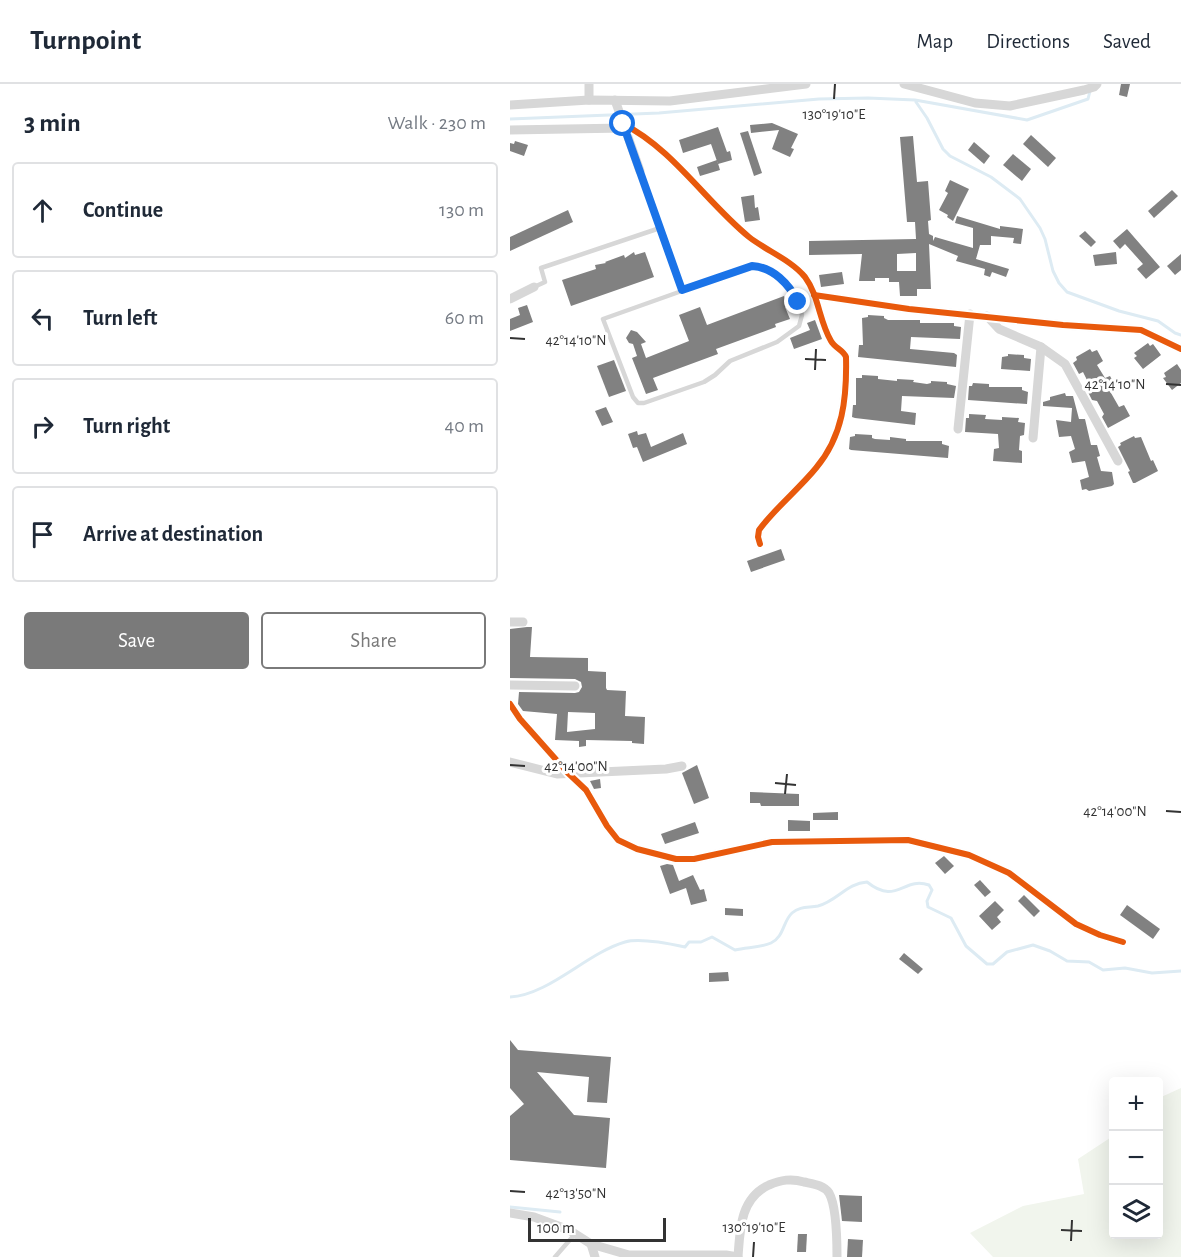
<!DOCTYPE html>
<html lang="en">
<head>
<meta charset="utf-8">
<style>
  body { margin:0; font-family:"Alegreya Sans",sans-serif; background:#f6f6f7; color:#1f2937 }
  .controls { position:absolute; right:18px; bottom:18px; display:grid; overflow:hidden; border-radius:6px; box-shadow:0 6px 24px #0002 }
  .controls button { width:54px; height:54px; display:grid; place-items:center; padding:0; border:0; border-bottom:2px solid #e0e1e3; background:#fff; color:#1f2937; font:30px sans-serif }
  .scale { position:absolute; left:18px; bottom:15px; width:138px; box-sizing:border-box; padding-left:6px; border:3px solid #333; border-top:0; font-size:16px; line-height:21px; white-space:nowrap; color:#333; -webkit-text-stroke:4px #fff; paint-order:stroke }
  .stop { position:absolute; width:18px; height:18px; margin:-14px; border:4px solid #1a73e8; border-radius:50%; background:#fff }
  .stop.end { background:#1a73e8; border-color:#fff; box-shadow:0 2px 6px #0008 }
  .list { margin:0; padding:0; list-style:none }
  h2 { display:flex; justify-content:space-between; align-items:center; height:78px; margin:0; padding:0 24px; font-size:26px }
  h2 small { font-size:20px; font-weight:400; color:#747a83 }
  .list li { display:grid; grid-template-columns:39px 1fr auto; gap:18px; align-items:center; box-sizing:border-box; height:96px; margin:0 12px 12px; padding:0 12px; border:2px solid #e0e1e3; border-radius:6px }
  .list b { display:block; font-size:22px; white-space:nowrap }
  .list em { font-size:20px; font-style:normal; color:#747a83 }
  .actions { display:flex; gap:12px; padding:18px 24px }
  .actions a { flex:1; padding:14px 0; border:2px solid #7a7a7a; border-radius:6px; text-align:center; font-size:21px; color:#7a7a7a }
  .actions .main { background:#7a7a7a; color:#fff }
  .icon { flex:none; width:33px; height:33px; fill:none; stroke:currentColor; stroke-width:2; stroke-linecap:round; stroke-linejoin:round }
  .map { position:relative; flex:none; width:671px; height:1173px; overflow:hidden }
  header { display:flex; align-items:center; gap:36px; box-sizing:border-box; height:84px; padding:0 30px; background:#fff; border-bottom:2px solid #e0e1e3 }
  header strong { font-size:28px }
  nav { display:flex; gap:33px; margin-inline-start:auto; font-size:21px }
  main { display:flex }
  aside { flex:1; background:#fff }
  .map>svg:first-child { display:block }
  .green { fill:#f1f5ed }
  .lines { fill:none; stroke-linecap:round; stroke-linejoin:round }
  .stream { stroke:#ddebf3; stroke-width:3 }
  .building { fill:#818181; fill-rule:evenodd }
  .lane { stroke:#d7d7d7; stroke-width:4.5 }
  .street { stroke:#d7d7d7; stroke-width:9 }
  .cycleway-casing { stroke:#fff; stroke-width:10 }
  .cycleway { stroke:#e8590c; stroke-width:6 }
  .route { stroke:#1a73e8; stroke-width:8 }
  .ticks { fill:none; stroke:#333; stroke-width:2 }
  .ticks-label { font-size:15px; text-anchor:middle; fill:#333; stroke:#fff; stroke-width:6; stroke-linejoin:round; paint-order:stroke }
</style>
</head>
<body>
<header>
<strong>Turnpoint</strong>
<nav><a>Map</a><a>Directions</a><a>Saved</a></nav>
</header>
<main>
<aside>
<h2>3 min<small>Walk · 230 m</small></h2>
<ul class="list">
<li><svg class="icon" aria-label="ahead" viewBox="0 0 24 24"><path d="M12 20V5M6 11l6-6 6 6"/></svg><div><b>Continue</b></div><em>130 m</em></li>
<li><svg class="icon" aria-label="left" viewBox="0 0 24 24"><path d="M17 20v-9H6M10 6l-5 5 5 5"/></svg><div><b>Turn left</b></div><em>60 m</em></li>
<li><svg class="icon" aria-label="right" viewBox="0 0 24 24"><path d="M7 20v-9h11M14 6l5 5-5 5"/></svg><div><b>Turn right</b></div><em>40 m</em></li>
<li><svg class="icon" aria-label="arrive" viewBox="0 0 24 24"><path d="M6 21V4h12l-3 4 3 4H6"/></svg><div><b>Arrive at destination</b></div></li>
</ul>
<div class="actions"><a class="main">Save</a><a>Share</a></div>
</aside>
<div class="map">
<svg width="671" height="1173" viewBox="0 0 671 1173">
  <rect width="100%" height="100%" fill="#fff"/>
  <!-- green -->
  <path class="green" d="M671,1004v169h-188l-23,-24 53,-27 61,-12 -6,-35 35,-23 1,98h44l1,-136z"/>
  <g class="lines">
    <!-- stream -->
    <g class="stream">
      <path d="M406,18l11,16 16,31 7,7 41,21 29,22 20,29 5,11 8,32 6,12 8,9 52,19 39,10 17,12 6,2"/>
      <path d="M0,35l149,-6 160,-14 49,-1 47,2 112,20 61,-21 2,-8"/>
      <path d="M0,913c39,-2 77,-44 115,-55 14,-4 46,2 60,5l4,-5h12l11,-5 23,13c11,-3 25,-2 36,-7 13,-6 12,-22 21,-30 8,-7 17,-5 26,-7 19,-5 29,-23 49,-24 30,24 36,-6 62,3l3,5 -5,11 1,6 23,11 15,28 21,18h6l14,-12 26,-7 17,6 17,10 22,1 14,8 22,-2 27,5 29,-2"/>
      <path d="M0,1123l50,5"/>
    </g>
  </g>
  <!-- building -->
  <g class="building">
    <path d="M611,0h9l-3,13 -8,-2z"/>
    <path d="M262,39l26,11 -7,14 3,1 -4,8 -18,-8 7,-19 -28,3 -1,-8z"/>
    <path d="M208,43l9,25 3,-1 2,9 -14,4 -7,-20 -28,9 -4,-13z"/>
    <path d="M238,47l14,42 -8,3 -14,-43z"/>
    <path d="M521,51l25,23 -8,9 -25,-23z"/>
    <path d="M403,52l4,46 11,-1 3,39 -3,1 1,13 4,2v5l2,-4 38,11v-20l-18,-5 2,-7 43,13v-3l23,3 -2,15 -8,-1 1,-5 -23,-2v9h-11l-4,14 33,10 -3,8 -14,-5 -2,5 -6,-2 1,-6 -29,-8 2,-5 -29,-12 2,45h-14v7h-17l-1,-14h-10v-4h-14v3h-16l3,-27 -53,1v-14l107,-2 -1,-17h-8l-7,-85zM406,169v18h-19v-17z"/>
    <path d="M5,57l13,4 -4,11 -14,-5v-8l4,1z"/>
    <path d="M464,58l16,14 -6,8 -16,-14z"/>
    <path d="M503,70l18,15 -9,12 -19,-16z"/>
    <path d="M207,76l3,10 -20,6 -3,-9z"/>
    <path d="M440,96l19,9 -16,32 -6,-4 1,-2 -9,-5 9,-17 -3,-2z"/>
    <path d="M662,106l6,6 -24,22 -6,-7z"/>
    <path d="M244,111l1,13 3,-1 2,13 -15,2 -4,-25z"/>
    <path d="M58,126l5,12 -63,29v-14z"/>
    <path d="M617,145l33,38 -14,12 -9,-10 6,-5 -18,-20 -5,5 -7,-8z"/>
    <path d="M575,147l11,11 -5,5 -12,-11z"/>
    <path d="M124,168l1,3 10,-3 9,25 -83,29 -9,-26 34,-11 -1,-4 11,-2 -1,-1 19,-7 1,3z"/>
    <path d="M606,168l1,12 -22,2 -2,-11z"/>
    <path d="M671,170v16l-6,5 -8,-9z"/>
    <path d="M332,188l2,12 -23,3 -2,-12z"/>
    <path d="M274,212l4,10 -3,1 5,12 -15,5 1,3 -60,22 2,5 -65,24 5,12 -12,4 -14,-36 5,-2 -4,-12 -4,-1 -3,-5 5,-8 6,2 9,10 -5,2 5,14 43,-17 -10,-26 21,-8 7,18z"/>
    <path d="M17,221l6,17 -23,9v-12l10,-4 -2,-7z"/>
    <path d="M358,231l16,1v2l4,2h32v3h34v3l7,1 -1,12 -49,-2 -1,12 44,4 3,2 -1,12 -98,-10 1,-12h4l-1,-27 6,-1z"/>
    <path d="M305,236l7,19 -28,10 -4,-11 20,-8 -3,-7z"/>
    <path d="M638,259l2,3 3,-2 8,11 -18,14 -9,-11 3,-2 -3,-3z"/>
    <path d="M580,265l2,3 5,-2 6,11 -6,4 8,13 5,-2 6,11 -2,1 2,3 -5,2 8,14 5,-2 6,11 -22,12 -6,-11 2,-3 -7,-13 -5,-1 -5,-10 3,-4 -7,-14 -4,2 -6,-11 4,-3 -1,-3z"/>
    <path d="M498,270l16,1v3l7,1 -1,12 -29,-2 1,-12 6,-1z"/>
    <path d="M104,276l12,31 -17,6 -12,-31z"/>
    <path d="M667,280l4,6v13l-9,7 -9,-12 3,-1 -2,-4z"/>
    <path d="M352,291l16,1v3l19,2v-2l17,1 -1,2 14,2 4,-1v-2l16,1v2l9,2 -2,12 -52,-2 -1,15 15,2 -1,12 -60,-7 -3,-1 1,-12h3v-27h6z"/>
    <path d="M463,299l16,1v3h33v3l6,2 -1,12 -59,-4 1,-14h3z"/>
    <path d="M555,309l1,3h7l6,23h6l6,26h6l3,11 -3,1 4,14 11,1 2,12 -2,2 -23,5 -3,-2 -4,1 -2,-10 9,-3 -4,-16 -13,2 -3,-11 6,-3 -4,-13 -12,1 -3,-17 15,2 1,-14 -29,-2v-4l7,-2v-3z"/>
    <path d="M96,323l7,15 -11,4 -7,-15z"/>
    <path d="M459,330l17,1 -1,4 17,1v-3l17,1 -1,4 7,1 -1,12 -4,1 -1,14 3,1v12l-29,-2 1,-12 5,-1 -1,-14 -33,-2 1,-14h3z"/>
    <path d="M127,347l1,4 8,-2 5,14 32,-14 4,11 -44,18 -6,-15 -4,1 -5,-14z"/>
    <path d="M345,350l17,1v3l3,1 15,1v-3l16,2v2h36v3l7,2 -1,12 -97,-8 -2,-1 1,-12 5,-1z"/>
    <path d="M624,352l1,2 6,-1 10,24 2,-1 5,11 -23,12h-2l-5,-11 2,-1 -12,-24 3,-2 -1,-2z"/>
    <path d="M271,465l4,11 -34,12 -4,-11z"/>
    <path d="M17,543h5l-2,30 58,1v13l18,1v16l1,2 19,1 -1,25 20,1 -1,27 -12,-1v-2l-46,-1v6l-7,1v-6l-24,-1 2,-26 -34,-3 -5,-7 1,-12 56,1 4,-1 3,-5 -1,-5 -6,-3 -65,-1v-49zM58,628l27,1v16l-28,3z"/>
    <path d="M187,681l12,33 -15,6 -12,-31z"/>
    <path d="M90,695l1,9 -7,1 -4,-8z"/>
    <path d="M240,708l49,2v12h-38l-1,-3h-10z"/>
    <path d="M328,728v8h-25v-7z"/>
    <path d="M278,736l22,1v10h-22z"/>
    <path d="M185,738l4,11 -34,11 -4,-10z"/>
    <path d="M434,772l10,10 -9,8 -10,-11z"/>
    <path d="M157,780l6,1 6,16 14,-6 7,15 4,-1 3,12 -16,4 -5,-17 -16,6 -10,-28z"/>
    <path d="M470,796l11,12 -6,5 -11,-12z"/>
    <path d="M514,811l16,16 -6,6 -16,-16z"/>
    <path d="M485,817l9,9 -7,7 4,5 -9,8 -13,-14z"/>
    <path d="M617,821l33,24 -7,10 -33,-24z"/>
    <path d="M215,824l18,1v7l-18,-1z"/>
    <path d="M394,869l19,16 -5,5 -19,-15z"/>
    <path d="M218,888l1,9 -20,1v-9z"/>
    <path d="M0,956l8,10 93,7 -4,46 -20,-1 2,-25 -52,-5 37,43 36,3 -4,50 -96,-8v-44l14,-12 -14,-16z"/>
    <path d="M329,1111l23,1v26l-20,-1z"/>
    <path d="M288,1150h9l-1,18h-9z"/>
    <path d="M338,1155l15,1 -1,17h-15z"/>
  </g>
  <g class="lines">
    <!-- lane -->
    <g class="lane">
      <path d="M130,87l42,119"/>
      <path d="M242,182h8l30,20 8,16 4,13 -3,11 -22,16 -47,19 -15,14 -11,7 -60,21h-6l-5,-6 -30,-78z"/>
      <path d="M24,203l11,-5 -4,-14 119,-40"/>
      <path d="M45,1173l20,-23"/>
    </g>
    <!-- street -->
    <g class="street">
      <path d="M394,0l71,19 35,3 74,-16 10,-3 3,-3"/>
      <path d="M79,16v-16"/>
      <path d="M105,16l25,71"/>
      <path d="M0,21l79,-5 81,1 136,-17"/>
      <path d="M113,40c49,24 84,79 126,113 18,14 42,23 56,40 14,19 14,44 26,64 4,7 12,9 15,16 1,41 -3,79 -30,111 -17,21 -40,39 -57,62l-1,7 2,7"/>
      <path d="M0,46l114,-2"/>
      <path d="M304,211l95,14 154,16 78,5 40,19"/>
      <path d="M0,215l24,-12"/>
      <path d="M477,232l12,13 42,18 24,17 53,97"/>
      <path d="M448,345l12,-115"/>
      <path d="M523,354l8,-91"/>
      <path d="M0,538h13"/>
      <path d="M0,601l65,1"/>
      <path d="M0,620l10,15 48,54 18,17 21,36 11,14 19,9 39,10h18l78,-17 136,-2 61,15 40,18 67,51 24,11 23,7"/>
      <path d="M0,678l47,12 109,-5 16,-3"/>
      <path d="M0,1129l24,4 35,13 22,14 38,11h97l12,2"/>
      <path d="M81,1160l4,13"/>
      <path d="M228,1173c2,-27 2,-59 31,-72 12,-5 22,-7 35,-3 9,2 20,3 25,11 8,14 8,48 8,64"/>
    </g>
    <!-- cycleway casing -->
    <g class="cycleway-casing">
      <g id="cycleway">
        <path d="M113,40c49,24 84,79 126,113 18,14 42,23 56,40 14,19 14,44 26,64 4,7 12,9 15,16 1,41 -3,79 -30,111 -17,21 -40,39 -57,62l-1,7 2,7"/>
        <path d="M304,211l95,14 154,16 78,5 40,19"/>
        <path d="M0,620l10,15 48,54 18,17 21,36 11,14 19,9 39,10h18l78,-17 136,-2 61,15 40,18 67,51 24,11 23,7"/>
      </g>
    </g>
    <!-- cycleway -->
    <use href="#cycleway" class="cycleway"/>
  </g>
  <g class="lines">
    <!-- route -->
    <path class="route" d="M113,40l59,166 70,-24c21,1 37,18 46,36"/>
  </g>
  <!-- ticks -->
  <path class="ticks" d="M324,15l1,-15M0,254l15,1M295,275l21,1M305,286l1,-21M656,300l15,1M0,681l15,1M265,699l21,2M275,710l2,-20M656,727l15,1M0,1107l15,1M551,1146l21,1M561,1157l1,-21M243,1173l1,-15"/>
  <g class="ticks-label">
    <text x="324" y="35">130°19'10"E</text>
    <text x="66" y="261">42°14'10"N</text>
    <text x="605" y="305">42°14'10"N</text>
    <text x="66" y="687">42°14'00"N</text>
    <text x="605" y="732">42°14'00"N</text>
    <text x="66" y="1114">42°13'50"N</text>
    <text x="244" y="1148">130°19'10"E</text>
  </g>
</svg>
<div class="controls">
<button>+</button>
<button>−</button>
<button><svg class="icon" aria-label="layers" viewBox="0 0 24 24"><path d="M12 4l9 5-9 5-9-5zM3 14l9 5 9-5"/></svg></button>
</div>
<div class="scale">100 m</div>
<div class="stop" style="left:113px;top:40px"></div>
<div class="stop end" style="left:288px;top:218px"></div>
</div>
</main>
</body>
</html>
